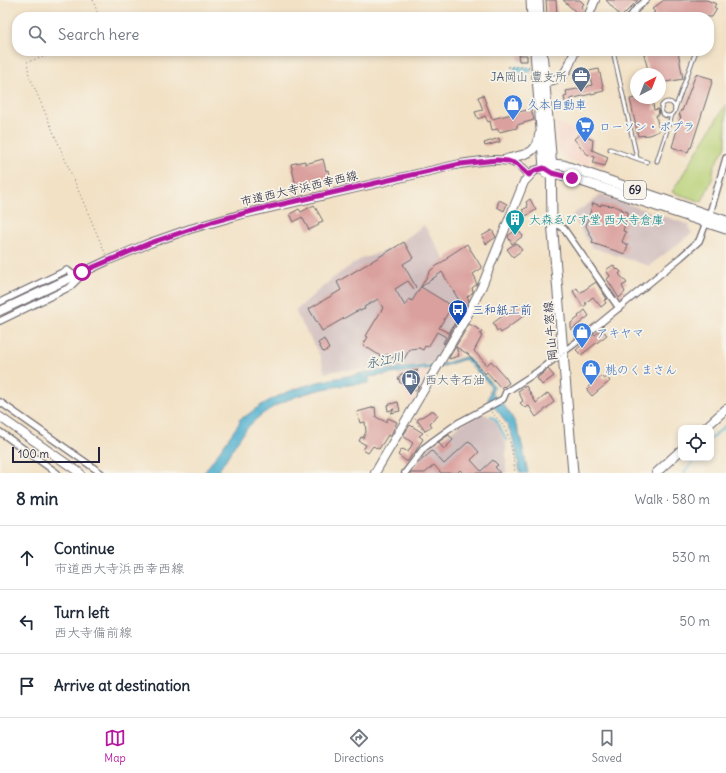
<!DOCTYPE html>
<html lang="en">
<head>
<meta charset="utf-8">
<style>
  body { margin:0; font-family:Delius,"Klee One",sans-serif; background:#f2f2f3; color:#1f2937 }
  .controls { position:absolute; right:12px; bottom:12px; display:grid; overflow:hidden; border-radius:8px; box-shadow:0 2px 6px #0003 }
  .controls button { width:36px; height:36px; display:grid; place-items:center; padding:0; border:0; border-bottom:1px solid #e0e1e3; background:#fff; color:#1f2937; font:20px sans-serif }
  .compass { position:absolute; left:630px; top:68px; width:36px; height:36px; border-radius:50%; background:#fff; box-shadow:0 2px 6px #0003; rotate:42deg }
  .scale { position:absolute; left:12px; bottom:10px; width:88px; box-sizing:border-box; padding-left:4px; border:2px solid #22223b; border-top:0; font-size:11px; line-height:14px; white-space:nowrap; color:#22223b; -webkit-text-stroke:3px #f7f3e8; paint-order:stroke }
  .stop { position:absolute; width:12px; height:12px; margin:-9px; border:3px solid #b5179e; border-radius:50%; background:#fff }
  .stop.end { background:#b5179e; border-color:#fff; box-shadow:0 1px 4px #0008 }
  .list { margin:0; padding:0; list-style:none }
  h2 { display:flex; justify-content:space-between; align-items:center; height:52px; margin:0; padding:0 16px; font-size:17px }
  h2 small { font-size:13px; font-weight:400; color:#747a83 }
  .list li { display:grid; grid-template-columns:26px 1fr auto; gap:12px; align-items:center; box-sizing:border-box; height:64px; padding:0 16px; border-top:1px solid #e0e1e3 }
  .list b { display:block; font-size:15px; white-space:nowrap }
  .list p { margin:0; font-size:13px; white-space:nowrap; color:#747a83 }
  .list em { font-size:13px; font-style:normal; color:#747a83 }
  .icon { flex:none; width:22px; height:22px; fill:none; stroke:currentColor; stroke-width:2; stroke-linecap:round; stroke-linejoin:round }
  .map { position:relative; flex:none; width:726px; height:473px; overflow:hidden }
  .search { position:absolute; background:#fff; box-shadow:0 2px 6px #0003; left:12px; right:12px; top:12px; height:44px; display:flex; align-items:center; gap:10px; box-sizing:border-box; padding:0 14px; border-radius:16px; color:#747a83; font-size:15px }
  .sheet { height:244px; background:#fff }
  nav { display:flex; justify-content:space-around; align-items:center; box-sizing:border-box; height:56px; border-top:1px solid #e0e1e3; background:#fff; font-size:11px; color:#747a83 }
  nav a { display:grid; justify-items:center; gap:2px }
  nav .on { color:#b5179e }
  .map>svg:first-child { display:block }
  .built { fill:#f6d2c5 }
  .industrial { fill:#d1bfbf }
  .green { fill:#b7d076; stroke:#6c7958 }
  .water { fill:#50b0cf; stroke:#396985 }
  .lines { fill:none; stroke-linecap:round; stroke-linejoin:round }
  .stream { stroke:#50b0cf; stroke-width:2 }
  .canal { stroke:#50b0cf; stroke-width:6 }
  .building { fill:#daa09e }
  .lane-casing { stroke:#6b656b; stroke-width:5 }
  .street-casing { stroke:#6b656b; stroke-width:8 }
  .secondary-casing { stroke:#6b656b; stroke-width:10 }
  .primary-casing { stroke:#6b656b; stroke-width:11 }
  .path { stroke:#6b656b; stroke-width:1; stroke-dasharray:1 3; stroke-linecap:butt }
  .lane { stroke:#fff; stroke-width:3 }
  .street { stroke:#fff; stroke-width:5.5 }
  .secondary { stroke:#fff; stroke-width:8 }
  .primary { stroke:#fff; stroke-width:9 }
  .path-bridge { stroke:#6b656b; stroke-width:1; stroke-dasharray:1 3; stroke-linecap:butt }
  .route { stroke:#b5179e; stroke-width:5 }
  .labels { text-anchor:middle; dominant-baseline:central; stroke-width:3.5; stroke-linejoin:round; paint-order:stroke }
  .shield { fill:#f7f3e8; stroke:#62616f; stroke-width:1 }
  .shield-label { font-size:11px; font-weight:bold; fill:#22223b }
  .service-label { font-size:12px; fill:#4e5e75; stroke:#f7f3e8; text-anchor:end }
  .shop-label { font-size:12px; fill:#366cbe; stroke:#f7f3e8; text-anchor:start }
  .street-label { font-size:12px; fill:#22223b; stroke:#f7f3e8 }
  .culture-label { font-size:12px; fill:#0d838f; stroke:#f7f3e8; text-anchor:start }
  .transit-label { font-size:12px; fill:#164399; stroke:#f7f3e8; text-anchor:start }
  .water-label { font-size:13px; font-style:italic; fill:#345b76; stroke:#f7f3e8 }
</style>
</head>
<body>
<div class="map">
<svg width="726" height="473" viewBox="0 0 726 473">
  <rect width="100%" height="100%" fill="#f7f3e8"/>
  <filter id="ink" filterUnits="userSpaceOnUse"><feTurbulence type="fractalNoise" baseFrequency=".025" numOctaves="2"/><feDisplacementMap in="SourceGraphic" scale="8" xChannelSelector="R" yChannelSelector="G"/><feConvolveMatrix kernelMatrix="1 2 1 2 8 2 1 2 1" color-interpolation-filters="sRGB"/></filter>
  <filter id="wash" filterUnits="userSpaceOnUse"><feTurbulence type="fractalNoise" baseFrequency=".012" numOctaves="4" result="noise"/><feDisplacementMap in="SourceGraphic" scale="16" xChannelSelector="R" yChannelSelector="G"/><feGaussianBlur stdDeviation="0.9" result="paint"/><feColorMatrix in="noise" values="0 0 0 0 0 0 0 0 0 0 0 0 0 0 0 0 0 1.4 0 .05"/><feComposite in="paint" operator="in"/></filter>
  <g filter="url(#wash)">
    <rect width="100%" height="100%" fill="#f2e1c5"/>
    <!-- built -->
    <g class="built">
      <path d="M556,121l37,19 -4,27 -22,-7 -9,-11z"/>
      <path d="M426,370l3,5 -18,30 -11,-19 -2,-11z"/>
    </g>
    <!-- industrial -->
    <g class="industrial">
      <path d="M601,195l89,30 -1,4 3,4 -43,33 -58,-19 -19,-32z"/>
      <path d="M424,225l46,76 -36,62 -43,6 -50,1 -16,3 -5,-17 -25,-45 38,-33 17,-12 14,-9h4l26,-10z"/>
      <path d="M481,414l6,1 8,6 11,22v27l1,3h-98l18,-24 32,-23z"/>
    </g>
    <!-- green -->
    <path class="green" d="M726,104v42l-12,20 -2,13 -10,23 -30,-10z"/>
    <!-- water -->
    <path class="water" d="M465,357h2l28,30 -3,4v3c28,23 29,47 36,79h-8c-5,-31 -8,-50 -32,-72l3,-15 -26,-27 -24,8 -72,10v6c-41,3 -89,11 -119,42 -13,14 -22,32 -33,48h-13l36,-51 -1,-2c3,-3 4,-2 7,-4 31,-25 72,-36 110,-41l2,-1 10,-2 75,-8z"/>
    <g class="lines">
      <!-- stream -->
      <g class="stream">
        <path d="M491,416l5,4 11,21"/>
        <path d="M711,439l15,-14"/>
        <path d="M684,473l12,-15"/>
      </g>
      <!-- canal -->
      <path class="canal" d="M516,69l13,1"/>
    </g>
    <g id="blocks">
      <!-- building -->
      <g class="building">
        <path d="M546,0h10l1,14 -10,1z"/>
        <path d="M563,0h17l4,4 -3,3 3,4 -4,5z"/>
        <path d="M606,0h32l-17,17z"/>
        <path d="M664,0h43l9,4 -2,3 3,2 -5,8h-35l-2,-2 -3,2h-16l-3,-4 2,-1 -3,-3z"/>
        <path d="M657,51h21l5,28 -23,4v-9h-11l-5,-20z"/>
        <path d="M518,55h9v6h-8z"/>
        <path d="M599,69l5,22 -34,8 2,7 -6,1 -2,-10 3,-1 -1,-5 22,-4v-1l4,-1 -3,-14z"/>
        <path d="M696,74l17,5 -22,69 -1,-1 -2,5 -8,-2 -8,-3 9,-31h-2l2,-6 1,1z"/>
        <path d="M483,95l9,24 39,-10 3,11 -17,5v3l-18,4 -1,-3 -6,1 -2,-9 -2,1 -3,-6 -7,3 -3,-7 8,-2 -5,-13z"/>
        <path d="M636,98h16l2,12 4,-1 1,6h-3l3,16 -10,4 -11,1 -8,-37z"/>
        <path d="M580,134l13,6 -1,10 16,7 -3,9 -12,-3 2,-6 -8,-3 -13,-15z"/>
        <path d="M499,138l1,4 -15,4 -1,-3z"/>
        <path d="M323,159l3,12 2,-1 2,10 -34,6 -5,-22 14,-3v3z"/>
        <path d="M530,199l6,11 -10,6 -4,-6 6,-3 -2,-5z"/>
        <path d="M499,200l8,4 -3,7 -7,-4z"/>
        <path d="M593,203l8,3v-2l10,2 1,-1 10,4v1l6,2 -5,19 3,1 -4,10 6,3 -3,9 -33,-11 1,-3 -7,-14z"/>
        <path d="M314,205l9,16 -5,2 1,2 -10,5 -7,-13 -8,5 -4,-8 9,-5 2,3z"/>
        <path d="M517,229l6,7 -11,8 -4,-7 1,-2z"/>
        <path d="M492,230l4,7 -10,7 -4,-8z"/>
        <path d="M404,242l9,16 -10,6 13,23 -2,2 -6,-8 -13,8 10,17 4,-7 3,2 19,-31 17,-12 -1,-1 20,-13 15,24 -9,6 3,5 -1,1 2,4 -5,4 1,3 -1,2 -5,4 2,3 -2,5 -4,2 -21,-35 -21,15 31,19 -13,22 10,5 9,-16 1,1 -15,26 -1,-1 3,-6 -9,-5 -9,15 -3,-1 -2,4 -4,-2 -9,1 -6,10 -8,-6 -3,5 -6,-4v3l-4,-2 -1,2 -19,-12 5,-8 -2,-1 17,-28 -5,-9 -14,8 1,2 -5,2v-1l-5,2 -33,19 -13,-22 32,-19 -4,-8z"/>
        <path d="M516,243l6,7 -9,7 -6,-8z"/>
        <path d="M613,265l4,5 1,-1 3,3 -2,2 8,9 -5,3 3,6 -6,6 -12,-19 3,-3 -4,-6z"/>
        <path d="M596,282l11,17 -3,1 2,3 -5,4 -8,-10 -8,6 2,1 -4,3 -10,-16 4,-3 3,5z"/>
        <path d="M519,304l7,10 -25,19 -2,-3 -2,1 -4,-8z"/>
        <path d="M585,310l4,6 -18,14v-7l8,-6 -1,-1z"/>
        <path d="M469,324l13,7 -2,4 2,1 -8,15 13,14 4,-4 15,17 3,5 -5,4 -1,-1 -2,2 -14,-16 -2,2 -17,-20 -12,-7 3,9 -10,3v-1z"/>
        <path d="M602,329l5,6 -26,20 -5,-5 12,-10 6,-6 1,1z"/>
        <path d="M324,339l5,10 -6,3 -5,-9z"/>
        <path d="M548,369l6,7 -12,9 -5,-7z"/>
        <path d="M418,370l-7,11 8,5 -3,5 -17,-9 1,-2 -2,-1 3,-5h3l3,1 2,-3z"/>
        <path d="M601,376l3,3 3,-2 3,4 -18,15 -5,-6 2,-1 -1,-2z"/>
        <path d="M526,386l10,17 12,-10 6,9 -18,15 -7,-11 -4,2 -5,-5 3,-2 -5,-10z"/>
        <path d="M398,402l2,9 -9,2 3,-4 -6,2 -1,-6z"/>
        <path d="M375,407l1,10 10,5 2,-4 9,4 -7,15 -2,-2 -9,14 -6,-3 -5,7 -5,-3 3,-5 -7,-4 2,-4 2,1 3,-6 -1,-10 -5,1 -3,-11z"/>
        <path d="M431,411h3l4,5 -8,7 2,4 -7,4 -8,-11z"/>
        <path d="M410,425l13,8 -4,3 4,3 -9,15 -1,-1 -5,8h-2l-8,-6 3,-5h1l1,-1 5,3 5,-9 -10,-7z"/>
        <path d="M449,435l4,5 -9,9 -6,-7z"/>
        <path d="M469,441l10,11 -8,8 10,11 12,-11 5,5 -3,2 5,6h-37l-3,-3 -3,3h-16l-7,-8 -9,8h-15l5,-7 17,-15 12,13z"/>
      </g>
    </g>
  </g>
  <g filter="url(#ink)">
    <use href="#blocks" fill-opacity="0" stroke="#6b656b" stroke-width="1"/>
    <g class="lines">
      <!-- lane casing -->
      <g class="lane-casing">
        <g id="lane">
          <path d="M613,51l24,107"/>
          <circle cx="668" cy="109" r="7"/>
          <path d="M675,109l21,-58"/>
          <path d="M610,149l37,13"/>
          <path d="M657,161l15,-46"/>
        </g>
      </g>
      <!-- street casing -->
      <g class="street-casing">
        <g id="street">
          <path d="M630,17l6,-8 10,-9"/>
          <path d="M552,221l12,8 55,79"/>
          <path d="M0,302l67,-32 8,6"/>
          <path d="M0,321l70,-34 13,-13"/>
          <path d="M0,402l101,71"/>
          <path d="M0,432l57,41"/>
          <path d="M405,473l19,-25 9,-7 25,-18 45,-24 3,-7 31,-20 45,-34 99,-81 18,-16 12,-31 15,-52"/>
        </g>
      </g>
      <!-- secondary casing -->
      <g class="secondary-casing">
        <g id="secondary">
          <path d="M588,17l7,-17"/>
          <path d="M539,82c26,-1 27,-9 36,-31"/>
          <path d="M504,160c17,-7 32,-2 35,-25"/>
          <path d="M0,311l109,-51 41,-17 40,-14 49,-14 221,-51c16,-2 43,-8 57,0 5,3 9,7 12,11"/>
          <path d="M0,417l80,56"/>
          <path d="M705,428l21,-19"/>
          <path d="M375,473l92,-157 15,-30 42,-104 10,-11 10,-3 3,-5"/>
          <path d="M656,473l25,-23"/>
        </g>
      </g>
      <!-- primary casing -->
      <g class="primary-casing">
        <g id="primary">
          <path d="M531,0l1,17"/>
          <path d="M538,0l1,17"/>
          <path d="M535,51l9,117 2,5"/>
          <path d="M542,51l9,103 1,67 21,252"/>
          <path d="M544,168l8,-4 11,1 163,56"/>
          <path d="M547,170l5,3 20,5 154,51"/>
        </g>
      </g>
      <!-- path -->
      <g class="path">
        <path d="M93,0l6,17"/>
        <path d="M62,51l-35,11 2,13 77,180"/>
        <path d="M508,67h21"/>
        <path d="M491,412c20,17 21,37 24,61"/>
        <path d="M415,418l4,8 10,10"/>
      </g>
      <!-- lane -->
      <use href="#lane" class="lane"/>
      <!-- street -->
      <use href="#street" class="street"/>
      <!-- secondary -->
      <use href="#secondary" class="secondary"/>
      <!-- primary -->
      <use href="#primary" class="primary"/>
      <!-- path-bridge -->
      <path class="path-bridge" d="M539,374l30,-25 20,-13"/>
    </g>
  </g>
  <g class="lines" filter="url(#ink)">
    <!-- route -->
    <path class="route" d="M82,272l68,-29 62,-21 44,-12 204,-46 37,-4 11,1 9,3 12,11 5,-4 10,-3 8,5 20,5"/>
  </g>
  <!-- icons -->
  <defs>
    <g id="office-pin" transform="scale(1)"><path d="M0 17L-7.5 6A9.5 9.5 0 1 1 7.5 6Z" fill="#5c6f8a" stroke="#f7f3e8"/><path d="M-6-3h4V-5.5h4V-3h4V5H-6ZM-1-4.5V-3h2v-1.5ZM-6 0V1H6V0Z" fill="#fff"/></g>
    <g id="shop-pin" transform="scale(1)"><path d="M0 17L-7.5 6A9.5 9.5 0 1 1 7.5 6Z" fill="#3f7fe0" stroke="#f7f3e8"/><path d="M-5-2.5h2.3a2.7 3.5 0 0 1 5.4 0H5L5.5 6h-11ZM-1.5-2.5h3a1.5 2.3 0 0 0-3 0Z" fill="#fff"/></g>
    <g id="supermarket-pin" transform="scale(1)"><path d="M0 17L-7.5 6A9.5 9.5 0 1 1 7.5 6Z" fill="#3f7fe0" stroke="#f7f3e8"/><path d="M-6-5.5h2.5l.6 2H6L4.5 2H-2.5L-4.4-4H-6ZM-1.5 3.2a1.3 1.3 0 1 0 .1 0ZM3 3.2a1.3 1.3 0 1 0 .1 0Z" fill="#fff"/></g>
    <g id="building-pin" transform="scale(1)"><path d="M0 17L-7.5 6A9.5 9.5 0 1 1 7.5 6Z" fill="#0f9aa8" stroke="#f7f3e8"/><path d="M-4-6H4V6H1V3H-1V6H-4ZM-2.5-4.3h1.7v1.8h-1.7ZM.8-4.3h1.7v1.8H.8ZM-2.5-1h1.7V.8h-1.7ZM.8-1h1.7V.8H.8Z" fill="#fff"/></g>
    <g id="bus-pin" transform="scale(1)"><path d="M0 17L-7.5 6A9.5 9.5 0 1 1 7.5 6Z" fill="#1a4fb4" stroke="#f7f3e8"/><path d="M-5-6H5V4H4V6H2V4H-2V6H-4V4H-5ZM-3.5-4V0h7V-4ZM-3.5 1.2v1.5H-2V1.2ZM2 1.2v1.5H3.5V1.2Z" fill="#fff"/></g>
    <g id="fuel-pin" transform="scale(1)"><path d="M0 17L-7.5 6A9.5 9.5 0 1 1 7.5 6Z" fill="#5c6f8a" stroke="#f7f3e8"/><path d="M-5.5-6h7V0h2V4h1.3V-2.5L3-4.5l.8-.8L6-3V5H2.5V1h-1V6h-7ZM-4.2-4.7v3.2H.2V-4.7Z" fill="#fff"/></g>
  </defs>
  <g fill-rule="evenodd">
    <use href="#office-pin" x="581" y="76"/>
    <use href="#shop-pin" x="513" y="104"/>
    <use href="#supermarket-pin" x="585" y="126"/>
    <use href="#building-pin" x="515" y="219"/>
    <use href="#bus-pin" x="458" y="309"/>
    <use href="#shop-pin" x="582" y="332"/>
    <use href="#shop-pin" x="591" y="369"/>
    <use href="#fuel-pin" x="411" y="379"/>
  </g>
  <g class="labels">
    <!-- shield labels -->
    <rect class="shield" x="624" y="181" width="22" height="18" rx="3"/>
    <g class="shield-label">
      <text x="635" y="190">69</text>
    </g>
    <!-- service labels -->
    <g class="service-label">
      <text x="567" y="76">JA岡山 豊支所</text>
      <text x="425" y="379" text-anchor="start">西大寺石油</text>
    </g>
    <!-- shop labels -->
    <g class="shop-label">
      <text x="527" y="104">久本自動車</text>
      <text x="599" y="126">ローソン・ポプラ</text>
      <text x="596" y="332">アキヤマ</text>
      <text x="605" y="369">桃のくまさん</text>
    </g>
    <!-- street labels -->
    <g class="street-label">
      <text transform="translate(299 188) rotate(-13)">市道西大寺浜西幸西線</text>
      <text transform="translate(550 331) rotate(-95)">岡山牛窓線</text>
    </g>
    <!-- culture labels -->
    <g class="culture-label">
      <text x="529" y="219">大森ゑびす堂 西大寺倉庫</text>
    </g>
    <!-- transit labels -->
    <g class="transit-label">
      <text x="472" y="309">三和紙工前</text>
    </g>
    <!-- water labels -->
    <g class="water-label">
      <text transform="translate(385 360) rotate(-11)">永江川</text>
    </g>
  </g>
</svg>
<div class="controls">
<button><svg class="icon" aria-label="locate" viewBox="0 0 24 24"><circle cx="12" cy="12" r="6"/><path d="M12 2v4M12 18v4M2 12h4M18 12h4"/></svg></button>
</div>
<svg class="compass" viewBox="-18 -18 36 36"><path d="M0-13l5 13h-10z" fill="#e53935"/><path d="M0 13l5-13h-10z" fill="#747a83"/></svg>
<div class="scale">100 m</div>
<div class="stop" style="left:82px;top:272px"></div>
<div class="stop end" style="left:572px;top:178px"></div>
<div class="search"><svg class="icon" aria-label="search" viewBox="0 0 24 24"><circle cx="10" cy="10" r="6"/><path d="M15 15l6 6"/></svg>Search here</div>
</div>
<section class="sheet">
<h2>8 min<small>Walk · 580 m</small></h2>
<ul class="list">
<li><svg class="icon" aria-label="ahead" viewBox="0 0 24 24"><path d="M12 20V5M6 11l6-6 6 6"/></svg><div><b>Continue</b><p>市道西大寺浜西幸西線</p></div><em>530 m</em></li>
<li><svg class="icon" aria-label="left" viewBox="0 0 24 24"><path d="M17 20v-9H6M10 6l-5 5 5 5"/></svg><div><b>Turn left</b><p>西大寺備前線</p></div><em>50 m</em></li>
<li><svg class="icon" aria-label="arrive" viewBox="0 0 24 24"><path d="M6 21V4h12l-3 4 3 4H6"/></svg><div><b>Arrive at destination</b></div></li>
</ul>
</section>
<nav>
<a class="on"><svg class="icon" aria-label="map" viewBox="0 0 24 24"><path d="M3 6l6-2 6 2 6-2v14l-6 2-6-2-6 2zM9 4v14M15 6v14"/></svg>Map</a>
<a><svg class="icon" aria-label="directions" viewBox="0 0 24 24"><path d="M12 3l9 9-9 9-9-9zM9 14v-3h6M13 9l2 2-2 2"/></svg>Directions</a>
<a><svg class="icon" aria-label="saved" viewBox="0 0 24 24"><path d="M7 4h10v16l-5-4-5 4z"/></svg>Saved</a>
</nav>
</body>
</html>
